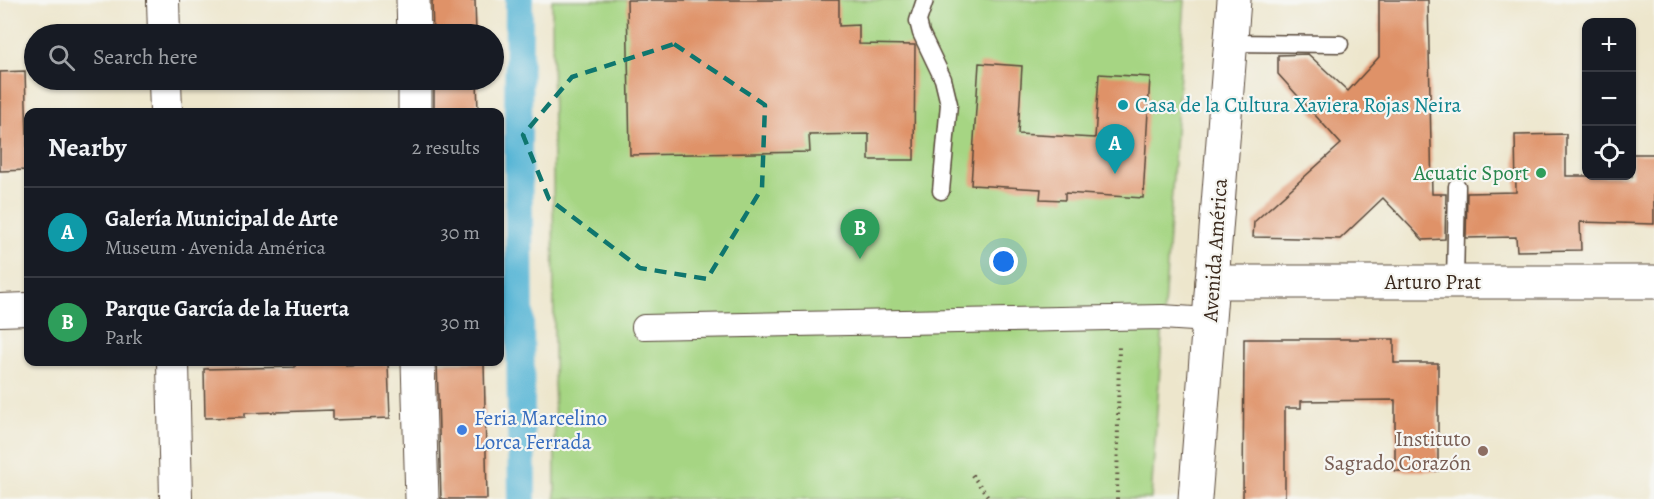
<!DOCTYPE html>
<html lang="en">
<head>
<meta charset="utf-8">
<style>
  body { margin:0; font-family:Alegreya,serif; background:#20242c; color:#f1f3f6 }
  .controls { position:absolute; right:18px; top:18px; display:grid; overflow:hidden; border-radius:12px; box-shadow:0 2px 4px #0004 }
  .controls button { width:54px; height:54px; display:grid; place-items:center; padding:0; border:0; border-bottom:2px solid #363941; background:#171b24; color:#f1f3f6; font:30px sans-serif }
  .you { position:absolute; left:1004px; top:262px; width:21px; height:21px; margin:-15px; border:4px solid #fff; border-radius:50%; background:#1a73e8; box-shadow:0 0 0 9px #1a73e833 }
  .badge { display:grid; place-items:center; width:39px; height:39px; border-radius:50%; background:#ea580c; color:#fff; font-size:20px; font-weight:700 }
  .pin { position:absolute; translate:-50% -50px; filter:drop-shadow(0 2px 3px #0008) }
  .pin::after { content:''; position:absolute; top:32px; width:21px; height:18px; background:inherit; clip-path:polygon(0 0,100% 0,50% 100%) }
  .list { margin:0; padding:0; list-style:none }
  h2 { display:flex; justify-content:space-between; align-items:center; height:78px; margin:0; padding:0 24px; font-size:26px }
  h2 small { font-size:20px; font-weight:400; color:#9ea1a6 }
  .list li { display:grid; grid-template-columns:39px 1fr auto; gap:18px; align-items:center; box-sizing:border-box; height:90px; padding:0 24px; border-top:2px solid #363941 }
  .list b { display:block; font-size:22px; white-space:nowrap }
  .list p { margin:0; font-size:20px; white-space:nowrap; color:#9ea1a6 }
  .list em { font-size:20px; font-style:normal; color:#9ea1a6 }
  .icon { flex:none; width:33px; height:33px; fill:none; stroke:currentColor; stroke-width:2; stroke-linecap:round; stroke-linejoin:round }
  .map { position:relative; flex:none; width:1654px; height:499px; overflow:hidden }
  .search { position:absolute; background:#171b24; box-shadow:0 2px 4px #0004; left:24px; top:24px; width:480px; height:66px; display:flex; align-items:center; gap:15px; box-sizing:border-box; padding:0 21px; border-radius:33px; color:#9ea1a6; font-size:22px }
  .panel { position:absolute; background:#171b24; box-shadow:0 2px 4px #0004; left:24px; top:108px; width:480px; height:258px; border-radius:12px }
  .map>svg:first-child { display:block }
  .green { fill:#a6d583; stroke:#708050; stroke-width:1.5 }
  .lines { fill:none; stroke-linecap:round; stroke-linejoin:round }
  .canal { stroke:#57b5d5; stroke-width:28 }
  .building { fill:#df9268 }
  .service-casing { stroke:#564638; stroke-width:19 }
  .pedestrian-casing { stroke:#564638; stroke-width:26 }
  .minor-casing { stroke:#564638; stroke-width:34 }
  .tertiary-casing { stroke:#564638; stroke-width:35 }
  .secondary-casing { stroke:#564638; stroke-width:35 }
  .path { stroke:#564638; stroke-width:4; stroke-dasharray:1.5 4.5; stroke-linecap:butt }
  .service { stroke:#fff; stroke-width:16 }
  .pedestrian { stroke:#fff; stroke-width:24 }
  .minor { stroke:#fff; stroke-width:32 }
  .tertiary { stroke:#fff; stroke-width:33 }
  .secondary { stroke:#fff; stroke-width:33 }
  .marked { fill:none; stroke:#0f766e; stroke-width:4.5; stroke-dasharray:12 8; stroke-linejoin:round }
  .culture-dot { fill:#0f9aa8; stroke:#f6f6f2; stroke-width:2 }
  .leisure-dot { fill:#2e9e5b; stroke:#f6f6f2; stroke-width:2 }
  .shop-dot { fill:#3f7fe0; stroke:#f6f6f2; stroke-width:2 }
  .education-dot { fill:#8d6e63; stroke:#f6f6f2; stroke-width:2 }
  .labels { text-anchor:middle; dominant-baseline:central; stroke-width:4.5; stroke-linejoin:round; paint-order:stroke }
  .culture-label { font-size:21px; fill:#0d838f; stroke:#f6f6f2; text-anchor:start }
  .leisure-label { font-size:21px; fill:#27864d; stroke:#f6f6f2; text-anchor:end }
  .street-label { font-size:21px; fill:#3b2a1e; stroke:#f6f6f2 }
  .shop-label { font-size:21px; fill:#366cbe; stroke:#f6f6f2; text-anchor:start }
  .education-label { font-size:21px; fill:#785e54; stroke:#f6f6f2; text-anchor:end }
</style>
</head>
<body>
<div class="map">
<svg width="1654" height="499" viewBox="0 0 1654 499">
  <rect width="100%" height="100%" fill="#f6f6f2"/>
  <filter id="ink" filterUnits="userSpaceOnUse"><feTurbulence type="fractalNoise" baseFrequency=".0167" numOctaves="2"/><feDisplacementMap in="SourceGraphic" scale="12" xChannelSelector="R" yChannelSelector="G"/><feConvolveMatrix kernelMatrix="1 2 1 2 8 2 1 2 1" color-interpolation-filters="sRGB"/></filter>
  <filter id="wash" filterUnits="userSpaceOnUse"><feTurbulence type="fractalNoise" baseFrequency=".008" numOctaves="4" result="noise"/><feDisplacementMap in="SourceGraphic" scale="24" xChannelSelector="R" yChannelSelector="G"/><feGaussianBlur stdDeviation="1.35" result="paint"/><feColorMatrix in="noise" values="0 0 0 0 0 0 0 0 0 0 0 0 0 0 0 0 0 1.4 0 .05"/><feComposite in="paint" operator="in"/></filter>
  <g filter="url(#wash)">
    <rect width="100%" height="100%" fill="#ede6cc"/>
    <!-- green -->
    <path class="green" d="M552,0h633l-34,499h-596z"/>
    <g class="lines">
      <!-- canal -->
      <path class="canal" d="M519,0l-1,144 4,355"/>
    </g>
    <g id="blocks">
      <!-- building -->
      <g class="building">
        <path d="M432,0h43l1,34h-43z"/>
        <path d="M627,0h212v26l20,-1v19l56,1 -1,115h-45v-26l-60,1 1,17 -180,3z"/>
        <path d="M1379,0h49l4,194h14l-1,45 -22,1 -40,-42 -43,41 -87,-2 1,-15 87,-78 -63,-70v-19l30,-1 40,37 31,-34z"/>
        <path d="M979,63l43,3 -4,68 77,4 4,-64 51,3 -7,121 -78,-5v7l-25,-1 1,-10 -70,-4z"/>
        <path d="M25,71l3,99 -28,1v-99z"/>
        <path d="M434,80h43l1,32h-44z"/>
        <path d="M1566,134v42h66v-22h22v70l-74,-2 1,28 -64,1 -1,-14 -50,1 1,-45 49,-1 -1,-57z"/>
        <path d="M1244,339h150v24h44v108h-43v-71l-94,1v7h-16v91h-42z"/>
        <path d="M346,362v4l42,-2 2,54 -57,2v-10l-88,3v4l-40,1 -1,-49 91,-2v-4z"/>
        <path d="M437,362h47l3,137h-46z"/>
      </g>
    </g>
  </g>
  <g filter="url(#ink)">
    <use href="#blocks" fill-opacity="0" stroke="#564638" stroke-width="1.5"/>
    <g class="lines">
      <!-- service casing -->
      <g class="service-casing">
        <g id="service">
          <path d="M925,0l-7,21 3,12 22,46 6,25 -8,87"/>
          <path d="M1230,43l110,1"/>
          <path d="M1455,282l2,-96"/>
        </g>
      </g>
      <!-- pedestrian casing -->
      <g class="pedestrian-casing">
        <path id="pedestrian" d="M644,327l518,-10 47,3"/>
      </g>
      <!-- minor casing -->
      <g class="minor-casing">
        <g id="minor">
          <path d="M163,0l1,34"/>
          <path d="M165,80l1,32"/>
          <path d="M0,310l28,-1"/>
          <path d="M173,362l3,137"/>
        </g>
      </g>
      <!-- tertiary casing -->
      <g class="tertiary-casing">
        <g id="tertiary">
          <path d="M413,0l1,34"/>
          <path d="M415,80v32"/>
          <path d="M1212,282h442"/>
          <path d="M418,362l4,137"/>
        </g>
      </g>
      <!-- secondary casing -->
      <g class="secondary-casing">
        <path id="secondary" d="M1195,499l39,-499"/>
      </g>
      <!-- path -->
      <g class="path">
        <path d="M972,475l18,24"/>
        <path d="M1117,499l2,-156"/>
      </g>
      <!-- service -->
      <use href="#service" class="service"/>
      <!-- pedestrian -->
      <use href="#pedestrian" class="pedestrian"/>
      <!-- minor -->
      <use href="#minor" class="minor"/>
      <!-- tertiary -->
      <use href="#tertiary" class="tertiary"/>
      <!-- secondary -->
      <use href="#secondary" class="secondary"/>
    </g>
  </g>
  <!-- marked area -->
  <path class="marked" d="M674,44l91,61 -3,83 -55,91 -67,-11 -91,-69 -26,-64 49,-58z"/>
  <!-- markers -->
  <circle class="culture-dot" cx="1123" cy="105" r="6"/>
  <circle class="leisure-dot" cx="1541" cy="173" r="6"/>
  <circle class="shop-dot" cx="462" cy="430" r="6"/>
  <circle class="education-dot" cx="1483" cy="451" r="6"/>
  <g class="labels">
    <!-- culture labels -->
    <g class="culture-label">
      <text x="1135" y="105">Casa de la Cultura Xaviera Rojas Neira</text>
    </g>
    <!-- leisure labels -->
    <g class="leisure-label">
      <text x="1529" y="173">Acuatic Sport</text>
    </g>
    <!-- street labels -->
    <g class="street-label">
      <text transform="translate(1215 250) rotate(-86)">Avenida América</text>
      <text x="1433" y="282">Arturo Prat</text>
    </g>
    <!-- shop labels -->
    <g class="shop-label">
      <text x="474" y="418">Feria Marcelino<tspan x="474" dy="24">Lorca Ferrada</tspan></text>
    </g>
    <!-- education labels -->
    <g class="education-label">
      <text x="1471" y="439">Instituto<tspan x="1471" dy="24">Sagrado Corazón</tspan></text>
    </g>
  </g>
</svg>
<div class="controls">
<button>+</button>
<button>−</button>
<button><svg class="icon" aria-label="locate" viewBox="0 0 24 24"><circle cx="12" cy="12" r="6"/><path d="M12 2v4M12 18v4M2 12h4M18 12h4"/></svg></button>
</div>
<div class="you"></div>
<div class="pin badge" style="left:1115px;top:174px;background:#0f9aa8">A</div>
<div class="pin badge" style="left:860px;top:259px;background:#2e9e5b">B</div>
<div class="search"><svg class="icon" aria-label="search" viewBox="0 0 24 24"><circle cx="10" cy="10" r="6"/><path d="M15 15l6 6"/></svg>Search here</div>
<section class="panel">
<h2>Nearby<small>2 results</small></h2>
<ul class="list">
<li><span class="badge" style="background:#0f9aa8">A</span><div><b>Galería Municipal de Arte</b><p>Museum · Avenida América</p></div><em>30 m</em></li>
<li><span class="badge" style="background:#2e9e5b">B</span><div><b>Parque García de la Huerta</b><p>Park</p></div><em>30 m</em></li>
</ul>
</section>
</div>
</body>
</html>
